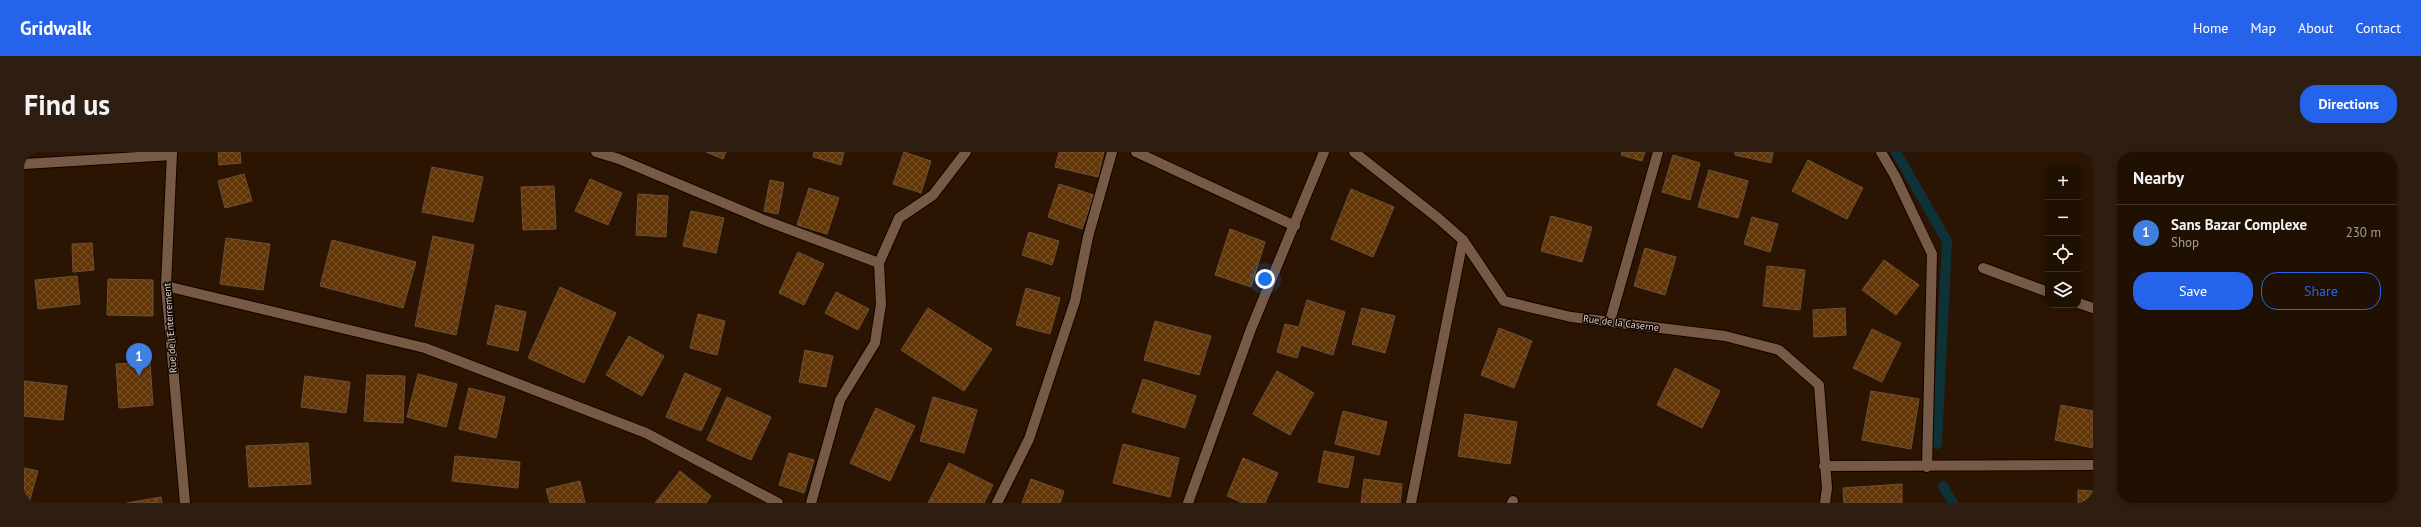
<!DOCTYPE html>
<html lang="en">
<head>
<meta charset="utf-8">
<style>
  body { margin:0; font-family:"PT Sans",sans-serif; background:#2d1e11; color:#f1f3f6 }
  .controls { position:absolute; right:12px; top:12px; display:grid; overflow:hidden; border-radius:8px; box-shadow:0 2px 6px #0003 }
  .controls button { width:36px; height:36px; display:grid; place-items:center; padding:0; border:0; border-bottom:1px solid #3d3024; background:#201002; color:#f1f3f6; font:20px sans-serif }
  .you { position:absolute; left:1241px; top:127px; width:14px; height:14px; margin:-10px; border:3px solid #fff; border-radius:50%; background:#1a73e8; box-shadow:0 0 0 6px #1a73e833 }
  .badge { display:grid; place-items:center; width:26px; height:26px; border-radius:50%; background:#2563eb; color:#fff; font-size:13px; font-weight:700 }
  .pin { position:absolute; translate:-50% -33px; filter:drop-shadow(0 1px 2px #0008) }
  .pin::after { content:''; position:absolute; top:21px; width:14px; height:12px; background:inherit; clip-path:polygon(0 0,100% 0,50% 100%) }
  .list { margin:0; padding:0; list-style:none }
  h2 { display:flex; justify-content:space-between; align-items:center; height:52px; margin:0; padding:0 16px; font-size:17px }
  h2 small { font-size:13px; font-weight:400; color:#a29d99 }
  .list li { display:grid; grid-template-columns:26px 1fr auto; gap:12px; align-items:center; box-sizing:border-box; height:56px; padding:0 16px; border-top:1px solid #3d3024 }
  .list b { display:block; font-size:15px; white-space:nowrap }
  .list p { margin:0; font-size:13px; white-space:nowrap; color:#a29d99 }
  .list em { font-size:13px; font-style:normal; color:#a29d99 }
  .actions { display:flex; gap:8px; padding:12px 16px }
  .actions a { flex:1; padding:9px 0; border:1px solid #2563eb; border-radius:16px; text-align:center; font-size:14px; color:#2563eb }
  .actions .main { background:#2563eb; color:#fff }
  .icon { flex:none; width:22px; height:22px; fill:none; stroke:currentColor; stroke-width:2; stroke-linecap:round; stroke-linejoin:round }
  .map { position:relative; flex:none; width:2069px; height:351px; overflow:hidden; border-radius:16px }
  header { display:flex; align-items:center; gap:24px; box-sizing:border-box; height:56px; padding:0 20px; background:#2563eb; color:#fff }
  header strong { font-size:19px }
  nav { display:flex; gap:22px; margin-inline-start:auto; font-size:14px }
  .intro { display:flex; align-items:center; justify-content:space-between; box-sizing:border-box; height:96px; padding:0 24px }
  h1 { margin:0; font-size:28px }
  .button { padding:10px 18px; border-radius:16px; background:#2563eb; color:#fff; font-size:14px; font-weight:700 }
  main { display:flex; gap:24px; padding:0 24px }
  aside { flex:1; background:#201002; border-radius:16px; box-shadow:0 2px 6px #0003 }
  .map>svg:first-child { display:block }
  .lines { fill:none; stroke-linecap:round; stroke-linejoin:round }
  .stream { stroke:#0d3238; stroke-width:10 }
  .building { fill:url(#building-cross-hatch); stroke:#6b503b }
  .minor-casing { stroke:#130200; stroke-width:12 }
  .minor { stroke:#765a45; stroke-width:10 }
  .labels { text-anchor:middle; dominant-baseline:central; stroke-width:3; stroke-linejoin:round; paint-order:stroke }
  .street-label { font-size:10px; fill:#e3d3c7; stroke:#0d0401 }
</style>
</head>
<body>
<header>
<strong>Gridwalk</strong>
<nav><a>Home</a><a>Map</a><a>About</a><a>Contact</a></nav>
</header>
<div class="intro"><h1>Find us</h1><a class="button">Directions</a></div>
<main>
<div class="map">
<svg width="2069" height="351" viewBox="0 0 2069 351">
  <defs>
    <pattern id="building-cross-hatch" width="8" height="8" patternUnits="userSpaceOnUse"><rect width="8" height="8" fill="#633607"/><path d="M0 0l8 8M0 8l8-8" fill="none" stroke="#79522a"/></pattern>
  </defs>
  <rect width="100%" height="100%" fill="#2b1502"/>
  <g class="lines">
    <!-- stream -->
    <g class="stream">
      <path d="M1872,0l51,89 -10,203"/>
      <path d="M1919,334l10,17"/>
    </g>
  </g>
  <!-- building -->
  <g class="building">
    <path d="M194,0h22l1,11 -22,2z"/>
    <path d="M682,0h20l-3,7z"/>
    <path d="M790,0h30l-3,13 -28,-8z"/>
    <path d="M880,0l27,9 -10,32 -28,-9z"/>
    <path d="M1035,0h45l-6,25 -43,-10z"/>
    <path d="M1598,0h23l-3,9 -21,-6z"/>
    <path d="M1711,0h38l-2,11 -36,-8z"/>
    <path d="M1649,3l27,8 -10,37 -28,-8z"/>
    <path d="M1784,8l55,28 -16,31 -55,-28z"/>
    <path d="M408,15l51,10 -10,45 -51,-10z"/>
    <path d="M1685,18l39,11 -10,37 -40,-11z"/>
    <path d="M220,22l8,27 -27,7 -7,-27z"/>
    <path d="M566,27l32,14 -14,32 -33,-14z"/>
    <path d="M746,28l14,3 -6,31 -14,-3z"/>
    <path d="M1035,32l35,11 -12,34 -34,-12z"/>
    <path d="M530,34l2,43 -33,1 -2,-43z"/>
    <path d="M785,36l30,10 -12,36 -30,-9z"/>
    <path d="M1327,37l43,18 -21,50 -42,-18z"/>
    <path d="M614,42l30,2 -2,41 -30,-2z"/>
    <path d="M667,59l33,7 -8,35 -33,-7z"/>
    <path d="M1527,64l41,11 -10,35 -41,-11z"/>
    <path d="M1728,65l26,7 -8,28 -26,-8z"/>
    <path d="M1206,77l35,13 -14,45 -36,-12z"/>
    <path d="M1005,80l30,9 -7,24 -30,-10z"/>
    <path d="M409,84l41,9 -18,90 -41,-9z"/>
    <path d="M202,86l44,6 -7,46 -43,-6z"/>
    <path d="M308,88l84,22 -13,46 -83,-22z"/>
    <path d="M68,91l2,27 -21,2 -1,-28z"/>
    <path d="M1621,96l31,9 -11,38 -31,-9z"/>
    <path d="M774,100l26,12 -20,41 -25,-12z"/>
    <path d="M1860,108l35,25 -23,30 -34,-25z"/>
    <path d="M1743,114l38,4 -5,40 -37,-4z"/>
    <path d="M53,124l3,28 -42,5 -3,-29z"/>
    <path d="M84,127l45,1v36l-46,-1z"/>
    <path d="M536,135l56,26 -32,70 -56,-25z"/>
    <path d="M1002,136l34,10 -10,36 -34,-9z"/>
    <path d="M812,140l33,17 -11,21 -33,-17z"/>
    <path d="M1283,148l38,12 -12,43 -32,-10 -4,13 -20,-6 8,-28 14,3z"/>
    <path d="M472,153l30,7 -8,39 -31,-7z"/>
    <path d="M904,156l64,41 -28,42 -63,-41z"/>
    <path d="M1338,156l33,8 -10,37 -33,-9z"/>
    <path d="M1821,156l1,27 -32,2 -1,-27z"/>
    <path d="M674,162l27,7 -8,34 -27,-7z"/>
    <path d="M1131,169l56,15 -12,39 -55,-15z"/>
    <path d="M1475,176l33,13 -18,47 -33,-13z"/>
    <path d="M1848,177l29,14 -19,39 -29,-14z"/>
    <path d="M605,184l35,20 -22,40 -36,-21z"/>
    <path d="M781,198l28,6 -7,31 -27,-5z"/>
    <path d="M126,210l3,43 -34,3 -3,-44z"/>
    <path d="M1651,216l45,23 -18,37 -45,-23z"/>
    <path d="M1253,219l37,22 -24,42 -37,-21z"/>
    <path d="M661,221l36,16 -20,42 -35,-14z"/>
    <path d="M394,222l39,10 -11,43 -39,-10z"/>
    <path d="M343,223l38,1 -2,47 -39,-2z"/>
    <path d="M281,224l45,6 -4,31 -45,-6z"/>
    <path d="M1119,227l53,17 -11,32 -53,-16z"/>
    <path d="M0,229l43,5 -4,34 -39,-4z"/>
    <path d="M445,236l36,9 -9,41 -37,-9z"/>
    <path d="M1847,239l48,8 -8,50 -49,-9z"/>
    <path d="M703,245l44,20 -20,43 -44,-20z"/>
    <path d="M909,245l44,13 -13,43 -44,-12z"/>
    <path d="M2037,253l32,6v37l-38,-8z"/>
    <path d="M852,256l39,18 -25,55 -40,-18z"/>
    <path d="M1319,259l44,11 -8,33 -44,-11z"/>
    <path d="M1441,262l52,8 -7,42 -52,-8z"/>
    <path d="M284,291l3,41 -62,3 -3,-41z"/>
    <path d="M1099,292l56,14 -9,39 -57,-14z"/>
    <path d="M1300,299l30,6 -6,31 -30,-6z"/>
    <path d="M765,301l25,7 -10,33 -25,-8z"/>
    <path d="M431,304l65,6 -2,26 -66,-7z"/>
    <path d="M1219,306l35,15 -13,30h-22l-16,-7z"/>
    <path d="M925,311l44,22 -9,18h-56z"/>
    <path d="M0,316l14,3 -9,32h-5z"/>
    <path d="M656,319l31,25 -5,7h-51z"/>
    <path d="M1007,327l33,12 -4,12h-38z"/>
    <path d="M1340,327l38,5 -2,19h-39z"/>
    <path d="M556,329l5,22h-35l-4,-14z"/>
    <path d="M1878,332v19h-58l-1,-15z"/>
    <path d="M2054,338l15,1v12h-15z"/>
    <path d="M137,345l1,6h-35z"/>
  </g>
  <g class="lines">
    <!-- minor casing -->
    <g class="minor-casing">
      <g id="minor">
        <path d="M148,0l-6,134 19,217"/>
        <path d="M572,0l23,7 145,61 115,43"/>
        <path d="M1112,0l159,74"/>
        <path d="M1330,0l84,66 25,22 41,61 67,16 154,19 54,14 40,35 8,103 -2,15"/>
        <path d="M1857,0l14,24 37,78 -5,213"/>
        <path d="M0,12l148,-9"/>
        <path d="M1959,116l65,24"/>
        <path d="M142,134l259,62 221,85 132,70"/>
        <path d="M2054,151l15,5"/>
        <path d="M1586,169l48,-169"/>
        <path d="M1800,314l269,-1"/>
        <path d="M787,351l29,-103 35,-57 6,-39 -2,-41 20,-45 34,-23 33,-43"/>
        <path d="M973,351l32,-64 46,-138 13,-64 24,-85"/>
        <path d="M1164,351l63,-174 73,-177"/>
        <path d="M1387,351l52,-263"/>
        <path d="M1488,351l1,-2"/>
      </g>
    </g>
    <!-- minor -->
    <use href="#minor" class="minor"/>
  </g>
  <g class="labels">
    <!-- street labels -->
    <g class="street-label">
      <text transform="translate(1597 171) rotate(7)">Rue de la Caserne</text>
      <text transform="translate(146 176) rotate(-94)">Rue de l'Enterrement</text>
    </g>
  </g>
</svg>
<div class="controls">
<button>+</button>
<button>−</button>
<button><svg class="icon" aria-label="locate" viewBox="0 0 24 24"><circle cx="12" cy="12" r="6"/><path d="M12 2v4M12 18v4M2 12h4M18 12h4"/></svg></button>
<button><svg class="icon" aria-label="layers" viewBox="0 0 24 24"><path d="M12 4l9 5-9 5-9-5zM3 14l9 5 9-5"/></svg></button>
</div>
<div class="you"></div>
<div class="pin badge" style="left:115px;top:224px;background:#3f7fe0">1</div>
</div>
<aside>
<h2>Nearby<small></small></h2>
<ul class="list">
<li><span class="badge" style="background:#3f7fe0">1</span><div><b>Sans Bazar Complexe</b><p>Shop</p></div><em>230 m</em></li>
</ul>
<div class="actions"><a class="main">Save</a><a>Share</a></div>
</aside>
</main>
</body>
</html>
